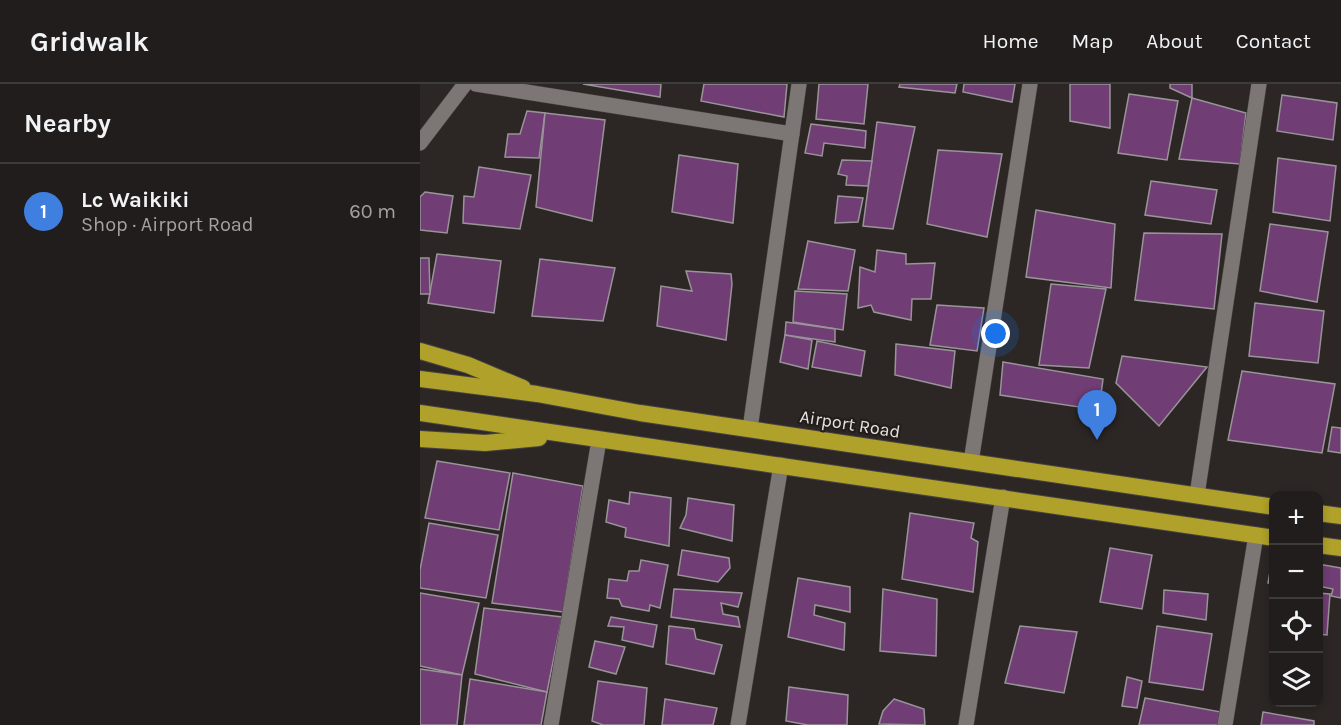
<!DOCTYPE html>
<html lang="en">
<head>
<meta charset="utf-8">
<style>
  body { margin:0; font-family:Karla,sans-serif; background:#292625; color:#f1f3f6 }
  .controls { position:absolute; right:18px; bottom:18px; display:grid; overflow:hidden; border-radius:12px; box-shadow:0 3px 9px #0003 }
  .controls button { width:54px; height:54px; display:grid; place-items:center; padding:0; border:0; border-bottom:2px solid #3e3b3b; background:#211d1c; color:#f1f3f6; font:30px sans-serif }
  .you { position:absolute; left:576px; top:250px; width:21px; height:21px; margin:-15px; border:4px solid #fff; border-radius:50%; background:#1a73e8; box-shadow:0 0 0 9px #1a73e833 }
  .badge { display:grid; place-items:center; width:39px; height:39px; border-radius:50%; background:#2563eb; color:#fff; font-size:20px; font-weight:700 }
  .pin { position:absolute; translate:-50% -50px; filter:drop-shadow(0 2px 3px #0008) }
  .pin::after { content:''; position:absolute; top:32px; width:21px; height:18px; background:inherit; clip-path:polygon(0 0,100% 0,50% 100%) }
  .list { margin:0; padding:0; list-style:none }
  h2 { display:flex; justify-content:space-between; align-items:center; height:78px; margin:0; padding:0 24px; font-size:26px }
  h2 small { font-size:20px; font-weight:400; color:#a2a2a3 }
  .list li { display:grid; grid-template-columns:39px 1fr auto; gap:18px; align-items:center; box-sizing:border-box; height:96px; padding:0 24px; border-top:2px solid #3e3b3b }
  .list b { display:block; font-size:22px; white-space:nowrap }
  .list p { margin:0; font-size:20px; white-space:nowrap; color:#a2a2a3 }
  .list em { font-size:20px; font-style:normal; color:#a2a2a3 }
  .icon { flex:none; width:33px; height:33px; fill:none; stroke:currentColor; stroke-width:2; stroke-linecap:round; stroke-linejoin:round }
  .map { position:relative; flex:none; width:921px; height:641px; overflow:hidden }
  header { display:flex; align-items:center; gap:36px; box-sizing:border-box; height:84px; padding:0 30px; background:#211d1c; border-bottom:2px solid #3e3b3b }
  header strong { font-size:28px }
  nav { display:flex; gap:33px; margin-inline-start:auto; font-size:21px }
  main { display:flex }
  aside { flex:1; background:#211d1c }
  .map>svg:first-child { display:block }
  .building { fill:#703d74; stroke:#989498; stroke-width:1.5 }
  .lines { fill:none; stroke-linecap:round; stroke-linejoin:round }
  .minor-casing { stroke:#474240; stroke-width:16 }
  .trunk-casing { stroke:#474240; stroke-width:18 }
  .minor { stroke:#7c7674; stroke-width:15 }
  .trunk { stroke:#afa129; stroke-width:16 }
  .labels { text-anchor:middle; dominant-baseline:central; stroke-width:4.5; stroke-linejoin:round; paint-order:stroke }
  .street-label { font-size:18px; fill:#e5e2e0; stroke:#231e1c }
</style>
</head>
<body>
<header>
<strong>Gridwalk</strong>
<nav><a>Home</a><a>Map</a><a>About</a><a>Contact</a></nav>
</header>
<main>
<aside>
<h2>Nearby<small></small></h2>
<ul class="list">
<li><span class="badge" style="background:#3f7fe0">1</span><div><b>Lc Waikiki</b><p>Shop · Airport Road</p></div><em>60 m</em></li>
</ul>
</aside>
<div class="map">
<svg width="921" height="641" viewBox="0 0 921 641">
  <rect width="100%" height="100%" fill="#2c2725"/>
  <!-- building -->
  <g class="building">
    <path d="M163,0h78l-1,13z"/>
    <path d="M284,0h83l-3,33 -83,-16z"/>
    <path d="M399,0h49l-4,40 -48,-5z"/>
    <path d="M480,0h57l-2,9 -56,-6z"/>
    <path d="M544,0h51l-3,18 -49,-10z"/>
    <path d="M650,0h40v44l-40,-7z"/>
    <path d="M750,0h22v14l-22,-10z"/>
    <path d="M709,10l49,7 -11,59 -49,-7z"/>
    <path d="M862,11l55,8 -4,37 -56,-9z"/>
    <path d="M772,14l54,15 -6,51 -61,-5z"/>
    <path d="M107,27l18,2 -6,45 -34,-1 3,-23h12z"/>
    <path d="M125,29l60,7 -13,101 -56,-14z"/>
    <path d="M457,38l38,5 -22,102 -30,-3z"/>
    <path d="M391,40l55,7 -1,17 -41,-5 -2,13 -17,-3z"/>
    <path d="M518,66l64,4 -15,83 -60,-13z"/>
    <path d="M259,71l59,9 -5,59 -61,-11z"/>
    <path d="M858,74l58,8 -6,55 -57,-9z"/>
    <path d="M422,76l30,1 -4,25 -22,-1 1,-9 -9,-2z"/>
    <path d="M59,83l52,8 -11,54 -57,-6 1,-27 10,1z"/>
    <path d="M731,97l66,9 -6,34 -66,-9z"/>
    <path d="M5,108l28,4 -6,37 -27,-3v-33z"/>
    <path d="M418,112l25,2 -5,24 -23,1z"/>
    <path d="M616,126l79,14 -4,64 -85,-11z"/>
    <path d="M850,140l58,8 -11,70 -57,-11z"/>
    <path d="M724,149l78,1 -8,75 -79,-9z"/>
    <path d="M388,157l47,9 -7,41 -50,-2z"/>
    <path d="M457,166l29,4v10l29,-1 -4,36h-19l-1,21 -37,-8 -3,-7 -13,3 2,-41 15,5z"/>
    <path d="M17,170l64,7 -7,52 -66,-10z"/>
    <path d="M0,174h9l1,36h-10z"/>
    <path d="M120,175l75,9 -12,53 -71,-5z"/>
    <path d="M266,187l45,3 1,10 -6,56 -69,-14 4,-40 31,5z"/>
    <path d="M631,200l55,5 -17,79 -50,-3z"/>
    <path d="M375,207l52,3 -4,36 -50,-8z"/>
    <path d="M835,219l69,8 -6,52 -69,-7z"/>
    <path d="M517,221l47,3 -7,43 -47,-6z"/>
    <path d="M366,238l49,7v13l-50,-7z"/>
    <path d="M365,251l27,5 -4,29 -28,-7z"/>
    <path d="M397,257l48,10 -4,25 -49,-9z"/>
    <path d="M476,260l59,7 -4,37 -56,-13z"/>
    <path d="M702,272l85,11 -48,59 -43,-43z"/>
    <path d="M583,278l100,17 -4,31 -99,-15z"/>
    <path d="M822,287l93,13 -13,69 -94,-13z"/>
    <path d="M912,343l9,1v25l-13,-2z"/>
    <path d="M17,377l73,12 -11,57 -74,-12z"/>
    <path d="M93,389l70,13 -20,126 -71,-9z"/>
    <path d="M210,408l41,6 -2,48 -44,-9 1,-9 -20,-6 3,-22 20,4z"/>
    <path d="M268,414l46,7 -2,36 -52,-13 6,-13z"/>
    <path d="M490,429l64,10 -3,15 7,4 -5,50 -71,-13z"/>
    <path d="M9,439l69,12 -12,63 -66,-10v-18z"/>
    <path d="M690,464l42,7 -10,54 -42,-7z"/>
    <path d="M262,466l47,8 1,10 -12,14 -40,-7z"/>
    <path d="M853,472h1v28l-6,-1z"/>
    <path d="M221,476l27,5 -8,43 -10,-3 -1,6 -27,-5 -3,-7 -12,-1 2,-19 18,2 2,-10h10z"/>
    <path d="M898,480l23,4v30l-10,-2 2,-7 -15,-3z"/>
    <path d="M378,494l52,9v25l-35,-7 -1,10 31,8 -1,27 -56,-13z"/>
    <path d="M254,505l68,4 -4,14 -17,-4 2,11 15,3 2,10 -69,-10z"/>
    <path d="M463,505l54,10 -1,57 -56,-5z"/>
    <path d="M744,506l44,4 -2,26 -43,-7z"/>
    <path d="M0,509l59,10 -17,72 -42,-9z"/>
    <path d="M898,509l12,1 -3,41 -9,-1z"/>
    <path d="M64,524l78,9 -15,75 -72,-18z"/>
    <path d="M191,533l46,8 -4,22 -31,-7 2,-13 -16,-1z"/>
    <path d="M249,542l25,3 2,10 26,6 -8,29 -48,-10z"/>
    <path d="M600,542l57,6 -13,61 -59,-10z"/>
    <path d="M737,542l55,8 -9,56 -54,-8z"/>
    <path d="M175,557l30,6 -9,27 -27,-7z"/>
    <path d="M0,585l42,6 -5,50h-37z"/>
    <path d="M707,593l15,4 -5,27 -15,-2z"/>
    <path d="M50,595l77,13 -6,33h-77z"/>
    <path d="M178,597l49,7 -3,37h-41l-11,-4z"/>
    <path d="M369,603l59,8 -1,30h-39l-22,-4z"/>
    <path d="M725,614l76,14 -3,13h-79z"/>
    <path d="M245,615l52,9 -4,17h-51z"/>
    <path d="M474,615l30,10 1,16 -46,-1 4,-13z"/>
    <path d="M843,628l51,9v4h-53z"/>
  </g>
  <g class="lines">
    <!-- minor casing -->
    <g class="minor-casing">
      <g id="minor">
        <path d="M56,0l316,50"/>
        <path d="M0,59l45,-59"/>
        <path d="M330,345l49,-345"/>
        <path d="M551,378l59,-378"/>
        <path d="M777,411l62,-411"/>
        <path d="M131,641l48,-285"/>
        <path d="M318,641l43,-260"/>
        <path d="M546,641l37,-228"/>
        <path d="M805,641l31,-190"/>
      </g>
    </g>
    <!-- trunk casing -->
    <g class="trunk-casing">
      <g id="trunk">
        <path d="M0,267l48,14 55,23"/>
        <path d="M0,295l117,15 103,19 634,94"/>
        <path d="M0,329l854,125"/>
        <path d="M0,355l65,4 54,-5"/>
        <path d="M898,429l23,3"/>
        <path d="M898,461l23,3"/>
      </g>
    </g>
    <!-- minor -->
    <use href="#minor" class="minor"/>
    <!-- trunk -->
    <use href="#trunk" class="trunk"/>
  </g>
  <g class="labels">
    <!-- street labels -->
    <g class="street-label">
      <text transform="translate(430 340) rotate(9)">Airport Road</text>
    </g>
  </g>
</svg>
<div class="controls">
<button>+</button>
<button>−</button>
<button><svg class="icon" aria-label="locate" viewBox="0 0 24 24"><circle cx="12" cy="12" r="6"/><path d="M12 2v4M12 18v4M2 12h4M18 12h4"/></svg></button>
<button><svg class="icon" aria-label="layers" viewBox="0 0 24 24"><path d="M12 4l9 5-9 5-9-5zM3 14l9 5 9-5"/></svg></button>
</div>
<div class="you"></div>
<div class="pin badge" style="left:677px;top:356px;background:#3f7fe0">1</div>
</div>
</main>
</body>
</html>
